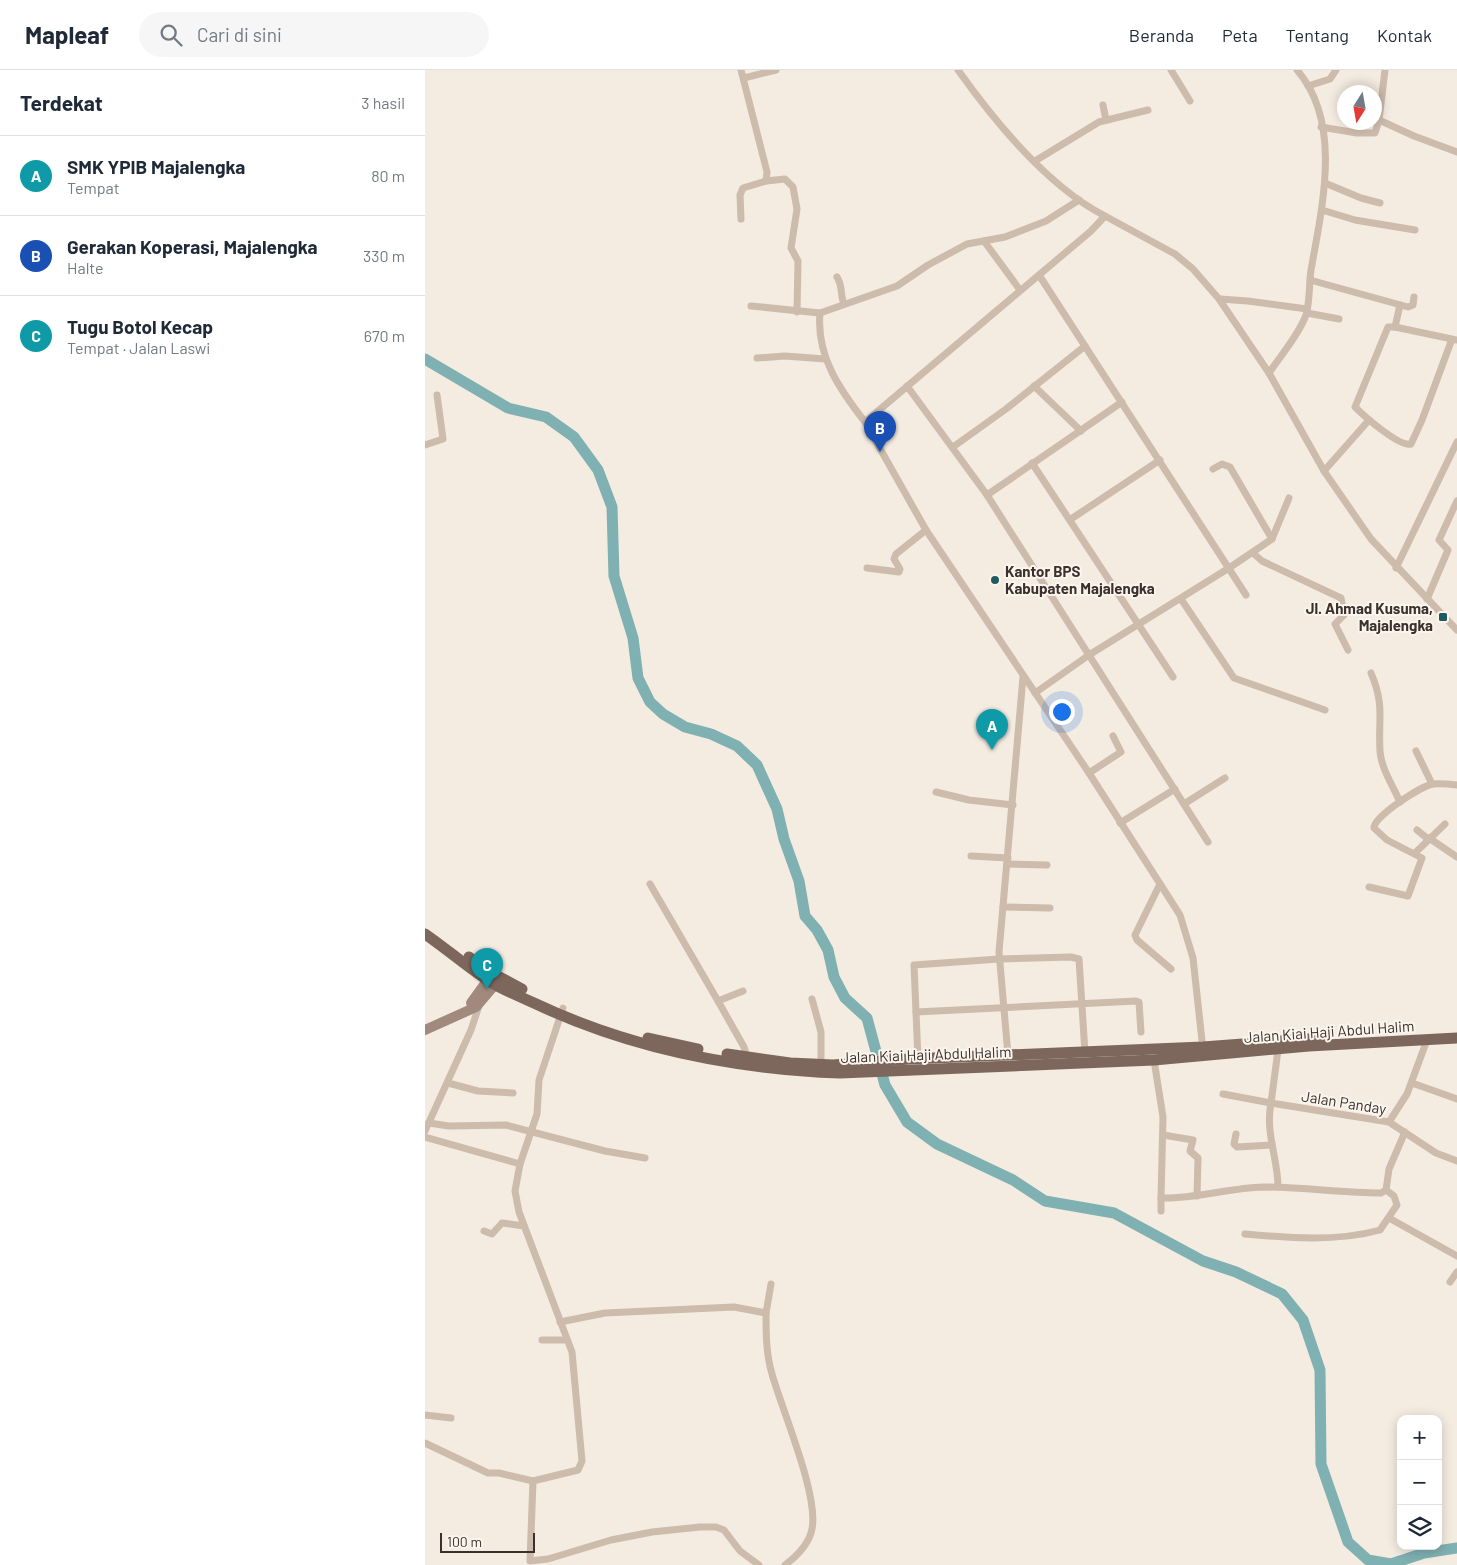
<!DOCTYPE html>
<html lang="id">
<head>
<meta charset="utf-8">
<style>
  body { margin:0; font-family:Barlow,sans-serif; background:#f6f6f7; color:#1f2937 }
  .controls { position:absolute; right:15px; bottom:15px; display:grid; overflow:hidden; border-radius:10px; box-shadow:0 2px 12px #0003 }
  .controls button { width:45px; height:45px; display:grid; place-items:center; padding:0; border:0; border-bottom:1px solid #e0e1e3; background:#fff; color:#1f2937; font:25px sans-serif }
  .compass { position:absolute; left:912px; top:15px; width:45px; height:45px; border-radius:50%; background:#fff; box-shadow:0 2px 12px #0003; rotate:191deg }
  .scale { position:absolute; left:15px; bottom:12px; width:95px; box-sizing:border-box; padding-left:5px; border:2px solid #3b302b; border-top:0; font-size:14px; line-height:18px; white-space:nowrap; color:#3b302b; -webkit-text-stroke:4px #fbf5ee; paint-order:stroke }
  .you { position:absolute; left:636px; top:641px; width:18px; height:18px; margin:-12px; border:4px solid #fff; border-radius:50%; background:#1a73e8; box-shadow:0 0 0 8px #1a73e833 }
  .badge { display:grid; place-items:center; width:32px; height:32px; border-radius:50%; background:#1f5a5e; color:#fff; font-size:16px; font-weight:700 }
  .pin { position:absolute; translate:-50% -41px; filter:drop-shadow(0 1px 2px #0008) }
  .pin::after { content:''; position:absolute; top:26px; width:18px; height:15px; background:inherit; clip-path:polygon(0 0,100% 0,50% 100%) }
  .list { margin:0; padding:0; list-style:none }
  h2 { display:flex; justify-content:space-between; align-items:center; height:65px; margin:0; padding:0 20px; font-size:21px }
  h2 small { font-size:16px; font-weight:400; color:#747a83 }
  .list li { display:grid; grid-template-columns:32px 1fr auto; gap:15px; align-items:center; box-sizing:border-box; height:80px; padding:0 20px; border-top:1px solid #e0e1e3 }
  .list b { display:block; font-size:19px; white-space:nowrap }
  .list p { margin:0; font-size:16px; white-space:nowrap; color:#747a83 }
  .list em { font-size:16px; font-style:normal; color:#747a83 }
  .icon { flex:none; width:28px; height:28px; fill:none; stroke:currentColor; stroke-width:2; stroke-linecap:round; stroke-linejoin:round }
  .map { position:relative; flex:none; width:1032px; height:1495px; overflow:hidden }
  header { display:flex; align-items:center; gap:30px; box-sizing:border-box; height:70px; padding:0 25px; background:#fff; border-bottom:1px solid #e0e1e3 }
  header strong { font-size:24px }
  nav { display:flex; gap:28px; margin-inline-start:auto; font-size:18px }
  .search { width:350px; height:45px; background:#f6f6f7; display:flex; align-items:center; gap:12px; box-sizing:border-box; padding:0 18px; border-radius:28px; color:#747a83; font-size:19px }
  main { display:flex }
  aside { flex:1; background:#fff }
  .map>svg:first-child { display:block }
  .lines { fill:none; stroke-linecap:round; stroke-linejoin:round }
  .river { stroke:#7fb0b2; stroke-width:11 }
  .minor { stroke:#cdbbac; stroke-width:7 }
  .secondary { stroke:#a18a7d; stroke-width:10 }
  .primary { stroke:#7d675c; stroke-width:11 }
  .poi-dot { fill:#1f5a5e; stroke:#fbf5ee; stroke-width:2 }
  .labels { text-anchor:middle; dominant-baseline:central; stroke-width:4; stroke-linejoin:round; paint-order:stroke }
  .poi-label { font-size:15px; font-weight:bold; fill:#3b302b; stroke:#fbf5ee; text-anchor:start }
  .street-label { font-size:15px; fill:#3b302b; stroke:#fbf5ee }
</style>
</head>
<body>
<header>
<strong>Mapleaf</strong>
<div class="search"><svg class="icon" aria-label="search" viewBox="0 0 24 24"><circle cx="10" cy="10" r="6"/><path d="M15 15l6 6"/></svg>Cari di sini</div>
<nav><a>Beranda</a><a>Peta</a><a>Tentang</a><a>Kontak</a></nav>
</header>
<main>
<aside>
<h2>Terdekat<small>3 hasil</small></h2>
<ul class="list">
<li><span class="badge" style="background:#0f9aa8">A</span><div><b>SMK YPIB Majalengka</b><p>Tempat</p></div><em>80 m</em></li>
<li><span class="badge" style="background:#1a4fb4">B</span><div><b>Gerakan Koperasi, Majalengka</b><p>Halte</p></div><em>330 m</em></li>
<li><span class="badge" style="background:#0f9aa8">C</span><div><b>Tugu Botol Kecap</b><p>Tempat · Jalan Laswi</p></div><em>670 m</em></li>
</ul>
</aside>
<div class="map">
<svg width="1032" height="1495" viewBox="0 0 1032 1495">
  <rect width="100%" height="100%" fill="#f4ebe1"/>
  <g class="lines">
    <!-- river -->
    <path class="river" d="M0,289l83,49 38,9 28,20 24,33 14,37 2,69 19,62 5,40 12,24 13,12 22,13 26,7 26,12 20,19 20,44 7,30 15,42 6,35 12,14 11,20 6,27 11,21 22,20 18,67 22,37 30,22 76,36 32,21 69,12 89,48 33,11 46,22 21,26 17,50 1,94 27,78 20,18 23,4 33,-11 33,-5"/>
    <!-- minor -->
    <g class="minor">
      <path d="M316,0l26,102 -1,9 -23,7 -3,7 1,24"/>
      <path d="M533,0c37,52 89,116 147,146"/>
      <path d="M746,0l19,31"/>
      <path d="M319,8l32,-8"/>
      <path d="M883,16l22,-7 6,-9"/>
      <path d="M678,35l3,15"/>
      <path d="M954,50l35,16 43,16"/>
      <path d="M896,57l36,6h18l4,-13 6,-50"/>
      <path d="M610,91l64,-39 49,-12"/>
      <path d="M341,111l19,-2 8,8 4,22 -6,39 7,13 -1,51"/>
      <path d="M900,113l36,15 19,5"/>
      <path d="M897,140l33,10 60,10"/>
      <path d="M559,171l36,49"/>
      <path d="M614,205l207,320"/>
      <path d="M412,207c6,9 3,18 7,27"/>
      <path d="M885,210l98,27 5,-2 1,-8"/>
      <path d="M795,229l28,2 59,8"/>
      <path d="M326,236l69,7"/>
      <path d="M882,243l32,6"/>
      <path d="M970,257l5,-22"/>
      <path d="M1027,269l-30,81 -11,24c-12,3 -47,-28 -56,-37l33,-80h7l62,13"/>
      <path d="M332,288l28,-2 40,3"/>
      <path d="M844,303c12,-18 29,-37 37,-58 4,-14 3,-31 5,-45 11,-63 32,-147 -14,-200"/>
      <path d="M482,316l80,109 221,347"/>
      <path d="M609,316l47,45"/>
      <path d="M440,352c-25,-32 -49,-66 -45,-109l77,-27 31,-21 39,-21 38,-7 41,-16 33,-21"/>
      <path d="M0,375l18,-6 -6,-44"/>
      <path d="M528,377l53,-38 79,-63"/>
      <path d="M607,393l141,214"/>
      <path d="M899,401l45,-51"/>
      <path d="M562,425l135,-93"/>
      <path d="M646,449l89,-59"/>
      <path d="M847,469l17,-41"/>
      <path d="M828,483l9,8 79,37 3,17 -9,9 13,26"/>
      <path d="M442,498l32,4 1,-3 -6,-10 2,-5 30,-24"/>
      <path d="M971,498l61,-126"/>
      <path d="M756,529l53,79 91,32"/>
      <path d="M1002,529l21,-49 -9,-10 18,-39"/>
      <path d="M946,603c14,33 7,45 9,78 1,17 13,35 20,51"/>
      <path d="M610,623l54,-38 140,-87 43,-29 -42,-72 -8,-3 -9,5"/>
      <path d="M991,681l16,33"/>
      <path d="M664,703l32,-21 -8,-16"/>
      <path d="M511,722l33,8 44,5"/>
      <path d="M759,734l41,-26"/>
      <path d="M695,753l55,-34"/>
      <path d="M992,760l11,9"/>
      <path d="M1004,768l28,19"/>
      <path d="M990,783l30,-29"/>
      <path d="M546,786l37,2"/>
      <path d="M582,794l40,1"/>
      <path d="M225,814l68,117"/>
      <path d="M735,814l-25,51 2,5 34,29"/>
      <path d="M944,817l39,9 14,-38 -35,-18 -13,-12c-1,-11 47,-42 59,-44 8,-1 16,0 24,1"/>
      <path d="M578,837l47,1"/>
      <path d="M318,921l-25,10 26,46 3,10"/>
      <path d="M387,929l9,33v32"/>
      <path d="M138,938l-24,72 -2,34 -17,50 -5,27 4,21 53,140 10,109 -4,9 -45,11 -3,80 18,-2 63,-19 41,-8 48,-5h16l8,3 16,21 19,14"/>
      <path d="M491,942l220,-11 3,1 2,30"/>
      <path d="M778,980l-10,-92 -13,-43 -91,-142 -163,-243 -61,-108 226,-191 14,-15 70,38 18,15 26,30 50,74 55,98 47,68 86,91"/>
      <path d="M853,980l-7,53 118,19 47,31 21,8"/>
      <path d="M583,985l-9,-103 24,-275"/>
      <path d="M493,989l-4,-94 85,-6 72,-2 8,2 6,94"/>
      <path d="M729,990l9,57 -2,81"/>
      <path d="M23,1013l30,8 35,2"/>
      <path d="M987,1013l45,16"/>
      <path d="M798,1024l48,9c-6,30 7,55 7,84"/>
      <path d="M964,1052l18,-28 20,-54"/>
      <path d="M4,1053l20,3 57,-1 99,26 40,7"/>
      <path d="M0,1061l46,-101 9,-27"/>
      <path d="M811,1064l-2,10 3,3 35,-2"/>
      <path d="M738,1065l30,5 -3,11 8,7 -1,38"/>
      <path d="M0,1067l95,27"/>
      <path d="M736,1141v-13c34,1 68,-10 102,-11 40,0 79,6 118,6l5,-3 3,-21 16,-37"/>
      <path d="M964,1148l68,38"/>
      <path d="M59,1161l8,3 10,-11 22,3"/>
      <path d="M820,1164c43,4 92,8 135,-4l17,-25 -3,-9 -8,-6"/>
      <path d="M1025,1212l7,-10"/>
      <path d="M341,1243c0,20 0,41 6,61 10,36 47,121 40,155 -3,15 -15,27 -27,36"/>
      <path d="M135,1252l45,-9 129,-6 32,6 5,-29"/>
      <path d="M117,1270h25"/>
      <path d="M0,1345l26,3"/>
      <path d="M0,1373l63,30h11l34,8"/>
    </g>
    <!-- secondary -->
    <g class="secondary">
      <path d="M46,933l21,-29"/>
      <path d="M0,960l51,-23 23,-27"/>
    </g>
    <!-- primary -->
    <g class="primary">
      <path d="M0,864c22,15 42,33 64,47 14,9 30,15 45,22 95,45 201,66 306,70l314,-13 155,-14 148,-8"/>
      <path d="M44,887l23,16 30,16"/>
      <path d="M223,968l50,11"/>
      <path d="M302,984l63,9 43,2 76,-6 294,-12 118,-9"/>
    </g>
  </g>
  <!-- markers -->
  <g class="poi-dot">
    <circle cx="570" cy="510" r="5"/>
    <rect x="1013" y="542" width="10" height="10" rx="2.5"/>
  </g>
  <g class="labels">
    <!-- poi labels -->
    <g class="poi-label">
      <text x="580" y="501">Kantor BPS<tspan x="580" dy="17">Kabupaten Majalengka</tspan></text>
      <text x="1008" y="538" text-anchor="end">Jl. Ahmad Kusuma,<tspan x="1008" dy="17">Majalengka</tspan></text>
    </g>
    <!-- street labels -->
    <g class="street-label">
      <text transform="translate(904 961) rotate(-4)">Jalan Kiai Haji Abdul Halim</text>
      <text transform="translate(501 984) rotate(-2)">Jalan Kiai Haji Abdul Halim</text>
      <text transform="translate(919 1032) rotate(9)">Jalan Panday</text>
    </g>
  </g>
</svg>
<div class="controls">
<button>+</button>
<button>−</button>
<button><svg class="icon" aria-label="layers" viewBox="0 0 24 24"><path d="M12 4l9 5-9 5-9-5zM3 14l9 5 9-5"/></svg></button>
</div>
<svg class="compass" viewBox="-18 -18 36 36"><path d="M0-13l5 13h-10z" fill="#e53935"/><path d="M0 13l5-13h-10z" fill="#747a83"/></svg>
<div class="scale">100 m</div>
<div class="you"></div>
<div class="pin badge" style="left:567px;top:680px;background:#0f9aa8">A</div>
<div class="pin badge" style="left:455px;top:382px;background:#1a4fb4">B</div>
<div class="pin badge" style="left:62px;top:919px;background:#0f9aa8">C</div>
</div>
</main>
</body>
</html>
